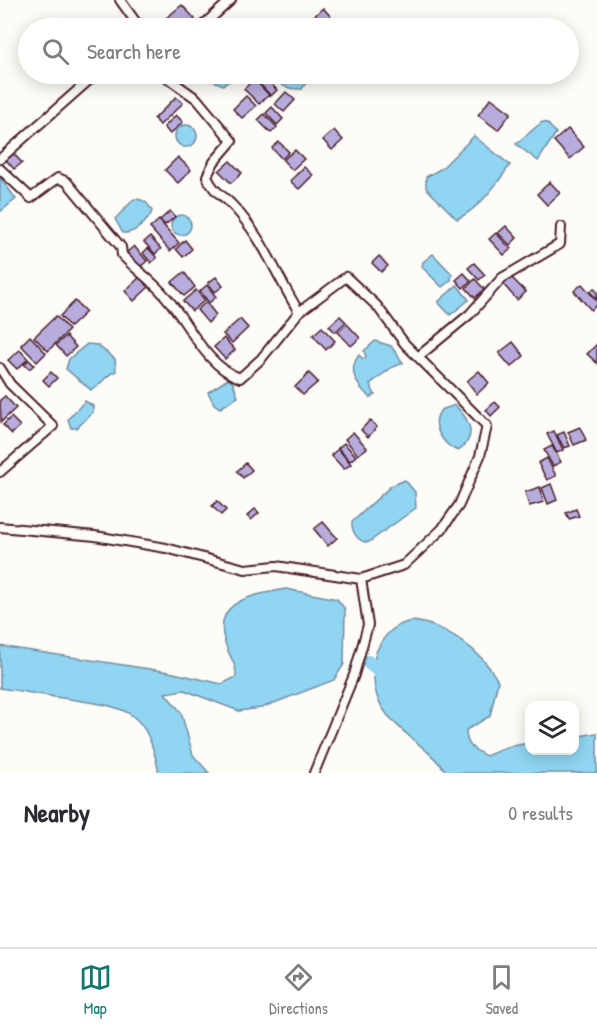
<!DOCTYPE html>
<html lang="en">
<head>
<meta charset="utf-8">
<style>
  body { margin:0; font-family:"Patrick Hand",sans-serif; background:#f2f2f3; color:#2b2b33 }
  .controls { position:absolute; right:18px; bottom:18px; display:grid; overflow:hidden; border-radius:12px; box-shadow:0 3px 15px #0003 }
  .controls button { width:54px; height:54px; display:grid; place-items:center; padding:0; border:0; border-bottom:2px solid #e1e1e2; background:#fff; color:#2b2b33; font:30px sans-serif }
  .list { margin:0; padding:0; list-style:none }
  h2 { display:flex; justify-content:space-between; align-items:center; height:78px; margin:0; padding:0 24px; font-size:26px }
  h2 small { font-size:20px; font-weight:400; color:#7c7c81 }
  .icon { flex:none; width:33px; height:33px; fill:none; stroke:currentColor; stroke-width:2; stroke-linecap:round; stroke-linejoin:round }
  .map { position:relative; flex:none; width:597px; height:773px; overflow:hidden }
  .search { position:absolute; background:#fff; box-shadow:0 3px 15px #0003; left:18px; right:18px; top:18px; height:66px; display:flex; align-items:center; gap:15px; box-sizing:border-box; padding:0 21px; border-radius:33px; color:#7c7c81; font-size:22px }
  .sheet { height:174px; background:#fff }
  nav { display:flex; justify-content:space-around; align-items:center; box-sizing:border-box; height:84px; border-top:2px solid #e1e1e2; background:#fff; font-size:16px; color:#7c7c81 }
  nav a { display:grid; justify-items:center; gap:3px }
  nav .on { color:#0f766e }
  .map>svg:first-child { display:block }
  .water { fill:#90d5f1; stroke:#748ca2; stroke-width:1.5 }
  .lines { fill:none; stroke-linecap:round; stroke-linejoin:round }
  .river { stroke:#90d5f1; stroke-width:14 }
  .building { fill:#b8acdd; stroke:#4a1f2b; stroke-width:1.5 }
  .street-casing { stroke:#4a1f2b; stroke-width:12 }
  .street { stroke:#fdfcf7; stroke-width:8 }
</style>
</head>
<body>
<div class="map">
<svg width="597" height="773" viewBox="0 0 597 773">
  <rect width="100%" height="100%" fill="#fdfcf7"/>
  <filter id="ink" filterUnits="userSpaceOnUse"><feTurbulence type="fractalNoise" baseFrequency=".0167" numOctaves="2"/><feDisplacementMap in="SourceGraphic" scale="12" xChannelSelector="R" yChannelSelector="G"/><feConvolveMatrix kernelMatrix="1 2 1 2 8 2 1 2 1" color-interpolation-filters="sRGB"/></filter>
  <g filter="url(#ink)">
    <!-- water -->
    <g class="water">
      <path d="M208,74h34l-19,11 -12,-5z"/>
      <path d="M268,74h34l5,7 -5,8c-14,1 -25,-5 -34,-15z"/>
      <path d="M542,122l5,1 9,10 -18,28 -22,-17z"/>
      <circle cx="186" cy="136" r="11"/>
      <path d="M474,136l36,29c-15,21 -30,43 -53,54l-31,-31v-11l16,-9z"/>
      <path d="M0,177l16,22 -16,13z"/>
      <path d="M134,199c10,0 14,4 18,12 -3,10 -18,23 -29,22l-8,-14z"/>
      <circle cx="181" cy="225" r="10"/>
      <path d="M433,254l19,20 -1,6 -9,7 -20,-20 1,-5z"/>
      <path d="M457,285l12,15 -19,15 -12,-13z"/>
      <path d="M375,341l16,5 12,17 -12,5 -21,16 5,11 -5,3c-12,-12 -24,-27 -11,-43l4,4 3,-2 -2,-6z"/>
      <path d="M87,344l10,1 18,14 1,12c-11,4 -14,14 -25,19l-25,-21 3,-10z"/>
      <path d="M228,379l5,4 5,14 -18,11 -6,-4 -6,-12z"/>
      <path d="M85,401l8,5v6l-16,16h-6l-3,-9z"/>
      <path d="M455,405c14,14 24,31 3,46 -15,-6 -29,-26 -17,-41z"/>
      <path d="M405,480l10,12 1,16 -47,34c-10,2 -18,-11 -17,-20l39,-36z"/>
      <path d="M286,589l51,10 8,10 -1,55 -10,16 -73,28 -22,3 -55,-21 -19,3 16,19 12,43 16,18h-50c-13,-65 -31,-65 -90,-74 -23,-3 -46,-8 -69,-11v-42l169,26 53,12 14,-7c1,-10 -4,-17 -8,-26 -21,-49 20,-55 58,-62z"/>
      <path d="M411,621c35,3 71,30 87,60l-8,35 -24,14c0,16 7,19 20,26l21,-9 22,-4 1,7h44l1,-13 22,-4v40h-150c-23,-34 -74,-50 -73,-96 0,-9 -1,-19 3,-27 8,-16 17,-25 34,-29z"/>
    </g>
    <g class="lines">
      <!-- river -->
      <path class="river" d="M368,662l19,16"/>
    </g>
    <!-- building -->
    <g class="building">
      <path d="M182,5l13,14 -11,9h-30z"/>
      <path d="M323,8l10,11 -9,9 -11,-11z"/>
      <path d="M312,19l8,9h-19z"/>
      <path d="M262,74l15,16 -6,6 -16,-17z"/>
      <path d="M254,79l15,16 -10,9 -15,-15z"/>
      <path d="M286,92l9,8 -11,12 -9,-8z"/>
      <path d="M246,96l10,10 -14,12 -9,-9z"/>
      <path d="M176,97l7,6 -23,22 -6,-6z"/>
      <path d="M491,98l20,15 -13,17 -20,-15z"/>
      <path d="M272,107l11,12 -6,6 -11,-12z"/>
      <path d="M264,114l13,13 -6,6 -13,-13z"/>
      <path d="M176,115l7,7 -13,12 -6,-7z"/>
      <path d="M568,129l16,18 -14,12 -16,-18z"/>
      <path d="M334,130l9,10 -11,10 -9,-10z"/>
      <path d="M279,142l10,10 -7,7 -10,-11z"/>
      <path d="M295,150l9,9 -12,11 -9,-10z"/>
      <path d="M13,153l9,10 -8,6 -8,-9z"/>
      <path d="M178,157l13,13 -13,13 -13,-13z"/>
      <path d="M230,161l12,12 -11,10 -12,-12z"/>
      <path d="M304,167l9,8 -14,14 -9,-8z"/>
      <path d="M550,182l10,11 -13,12 -10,-11z"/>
      <path d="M170,211l5,6 -10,8 -5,-5z"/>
      <path d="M159,220l20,23 -9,8 -20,-23z"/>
      <path d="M506,226l11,12 -7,7 -12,-12z"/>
      <path d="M496,233l15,16 -7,6 -15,-16z"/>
      <path d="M150,237l11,12 -6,5 -11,-12z"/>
      <path d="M185,240l7,9 -9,8 -7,-8z"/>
      <path d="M134,246l13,15 -9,8 -13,-15z"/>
      <path d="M148,248l9,10 -6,5 -8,-10z"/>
      <path d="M379,256l9,10 -7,6 -9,-9z"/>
      <path d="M474,263l11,12 -6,5 -11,-12z"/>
      <path d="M184,272l11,15 -11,9 -12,-14z"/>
      <path d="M464,273l7,8 -8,7 -7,-8z"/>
      <path d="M141,276l9,10 -16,15 -9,-10z"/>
      <path d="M216,277l7,9 -8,6 -7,-9z"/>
      <path d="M511,277l15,15 -9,8 -14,-16z"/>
      <path d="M475,279l9,10 -9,9 -9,-10z"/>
      <path d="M582,284l15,17v4l-6,5 -17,-19z"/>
      <path d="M207,285l9,12 -7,6 -9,-12z"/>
      <path d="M594,288l3,4v7l-7,-7z"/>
      <path d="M196,290l9,10 -13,11 -9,-10z"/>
      <path d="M75,301l11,11 -16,15 -10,-11z"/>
      <path d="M206,302l10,13 -8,8 -11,-13z"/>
      <path d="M56,316l13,14 -21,21 -14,-14z"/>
      <path d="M340,316l6,6 -11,10 -6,-6z"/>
      <path d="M240,319l8,9 -16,15 -9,-9z"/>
      <path d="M347,324l13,14 -9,8 -13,-14z"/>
      <path d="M322,327l13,14 -9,9 -13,-15z"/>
      <path d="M30,336l16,17 -9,9 -16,-17z"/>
      <path d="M66,336l10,11 -10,9 -10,-11z"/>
      <path d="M224,338l11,12 -10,9 -11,-12z"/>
      <path d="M513,342l11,14 -13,11 -12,-14z"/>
      <path d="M597,344v19l-10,-9z"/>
      <path d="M20,350l8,9 -11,10 -9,-9z"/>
      <path d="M29,360l5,5 -5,4 -5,-5z"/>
      <path d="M479,371l10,12 -12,11 -10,-13z"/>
      <path d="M51,372l6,6 -8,8 -6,-6z"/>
      <path d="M309,373l9,9 -15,13 -8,-8z"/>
      <path d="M5,396l11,12 -15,14 -1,-22z"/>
      <path d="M495,402l5,5 -9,9 -5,-6z"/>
      <path d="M11,417l9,9 -8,8 -9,-9z"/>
      <path d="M370,420l7,7 -9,10 -7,-7z"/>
      <path d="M580,427l6,13 -12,5 -6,-13z"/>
      <path d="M554,431l9,19 -6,3 -10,-19z"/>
      <path d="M353,432l14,16 -9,7 -13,-16z"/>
      <path d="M564,432l6,14 -6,2 -7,-13z"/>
      <path d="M344,443l12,13 -6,5 -12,-13z"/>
      <path d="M552,446l9,16 -8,4 -9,-16z"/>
      <path d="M338,449l13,15 -7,5 -13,-14z"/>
      <path d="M547,458l9,18 -9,4 -9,-17z"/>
      <path d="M246,463l6,7 -9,8 -6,-7z"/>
      <path d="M551,484l6,16 -9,4 -6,-16z"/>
      <path d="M540,487l4,15 -15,4 -4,-14z"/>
      <path d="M217,501l9,9 -5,5 -9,-9z"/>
      <path d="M255,509l4,4 -8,7 -4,-4z"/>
      <path d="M576,509l3,7 -10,3 -3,-6z"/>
      <path d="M323,522l14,16 -9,8 -14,-17z"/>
    </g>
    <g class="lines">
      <!-- street casing -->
      <g class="street-casing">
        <g id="street">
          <path d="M120,0l20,28"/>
          <path d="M200,28l31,-28"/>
          <path d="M162,74l35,25 35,42 -18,21 -7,14c5,15 16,19 26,30 31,33 43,69 66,106l47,-35 31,29 28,38 82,82 -7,30 -21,49 -17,24 -38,36 -43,14"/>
          <path d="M0,159l96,-85"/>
          <path d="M0,169l31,29 27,-20 9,4 54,65 1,8c14,15 31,26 44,42 23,26 39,69 74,81l21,-19 38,-47"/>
          <path d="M419,356l51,-42 32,-36 58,-34 1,-17"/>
          <path d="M0,368l10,16 43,42 -53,46"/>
          <path d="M0,527l95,9 71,12 79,21 31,-3 85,13 7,46 -14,50 -40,98"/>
        </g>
      </g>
      <!-- street -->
      <use href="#street" class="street"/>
    </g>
  </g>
</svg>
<div class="controls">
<button><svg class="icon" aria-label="layers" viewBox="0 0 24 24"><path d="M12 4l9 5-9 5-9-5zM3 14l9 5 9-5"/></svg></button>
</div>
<div class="search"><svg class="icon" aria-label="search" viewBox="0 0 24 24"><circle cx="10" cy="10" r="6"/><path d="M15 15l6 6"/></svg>Search here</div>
</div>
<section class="sheet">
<h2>Nearby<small>0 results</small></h2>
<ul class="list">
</ul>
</section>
<nav>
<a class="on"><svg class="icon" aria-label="map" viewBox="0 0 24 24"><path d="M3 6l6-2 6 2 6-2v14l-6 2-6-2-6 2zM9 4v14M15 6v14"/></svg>Map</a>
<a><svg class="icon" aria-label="directions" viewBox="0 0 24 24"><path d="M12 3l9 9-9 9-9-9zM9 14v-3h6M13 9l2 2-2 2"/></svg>Directions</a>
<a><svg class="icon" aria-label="saved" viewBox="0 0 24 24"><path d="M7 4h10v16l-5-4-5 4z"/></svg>Saved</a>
</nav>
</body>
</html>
